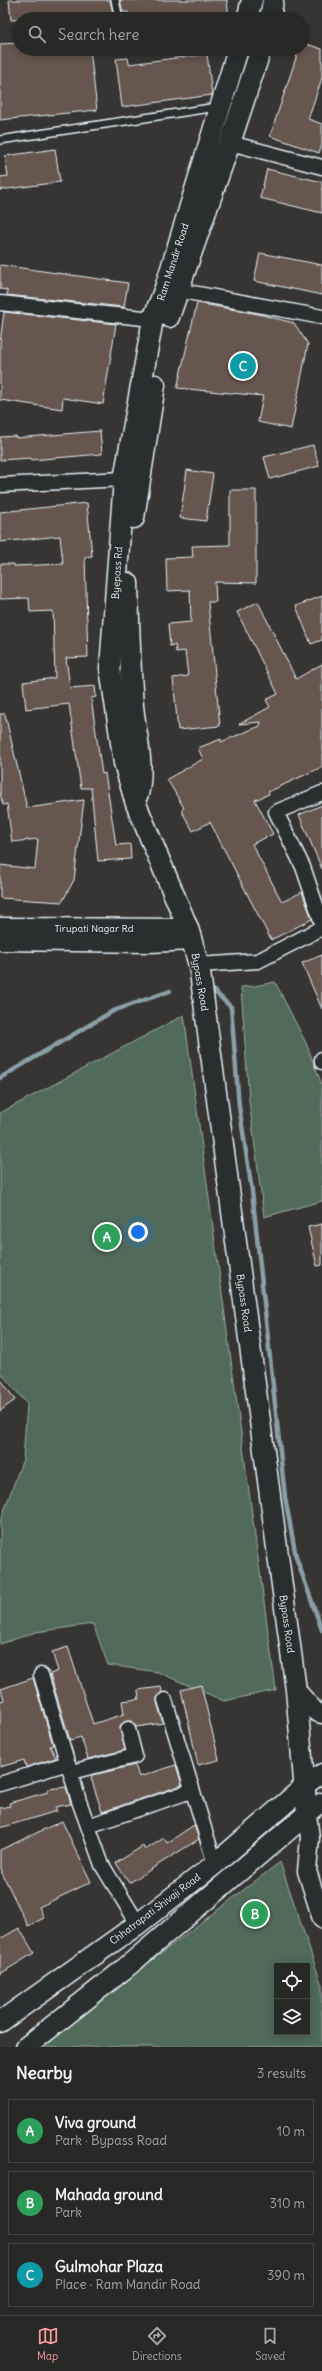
<!DOCTYPE html>
<html lang="en">
<head>
<meta charset="utf-8">
<style>
  body { margin:0; font-family:Delius,sans-serif; background:#30302f; color:#f1f3f6 }
  .controls { position:absolute; right:12px; bottom:12px; display:grid; overflow:hidden; border-radius:0px; box-shadow:0 2px 10px #0003 }
  .controls button { width:36px; height:36px; display:grid; place-items:center; padding:0; border:0; border-bottom:1px solid #444; background:#282827; color:#f1f3f6; font:20px sans-serif }
  .you { position:absolute; left:138px; top:1232px; width:14px; height:14px; margin:-10px; border:3px solid #fff; border-radius:50%; background:#1a73e8; box-shadow:0 0 0 6px #1a73e833 }
  .badge { display:grid; place-items:center; width:26px; height:26px; border-radius:50%; background:#ff9aa2; color:#fff; font-size:13px; font-weight:700 }
  .pin { position:absolute; translate:-50% -50%; border:2px solid #fff; box-shadow:0 1px 4px #0006 }
  .list { margin:0; padding:0; list-style:none }
  h2 { display:flex; justify-content:space-between; align-items:center; height:52px; margin:0; padding:0 16px; font-size:17px }
  h2 small { font-size:13px; font-weight:400; color:#a5a6a7 }
  .list li { display:grid; grid-template-columns:26px 1fr auto; gap:12px; align-items:center; box-sizing:border-box; height:64px; margin:0 8px 8px; padding:0 8px; border:1px solid #444; border-radius:0px }
  .list b { display:block; font-size:15px; white-space:nowrap }
  .list p { margin:0; font-size:13px; white-space:nowrap; color:#a5a6a7 }
  .list em { font-size:13px; font-style:normal; color:#a5a6a7 }
  .icon { flex:none; width:22px; height:22px; fill:none; stroke:currentColor; stroke-width:2; stroke-linecap:round; stroke-linejoin:round }
  .map { position:relative; flex:none; width:322px; height:2047px; overflow:hidden }
  .search { position:absolute; background:#282827; box-shadow:0 2px 10px #0003; left:12px; right:12px; top:12px; height:44px; display:flex; align-items:center; gap:10px; box-sizing:border-box; padding:0 14px; border-radius:22px; color:#a5a6a7; font-size:15px }
  .sheet { height:268px; background:#282827 }
  nav { display:flex; justify-content:space-around; align-items:center; box-sizing:border-box; height:56px; border-top:1px solid #444; background:#282827; font-size:11px; color:#a5a6a7 }
  nav a { display:grid; justify-items:center; gap:2px }
  nav .on { color:#ff9aa2 }
  .map>svg:first-child { display:block }
  .green { fill:#516b5a; stroke:#9caea9; fill-rule:evenodd }
  .lines { fill:none; stroke-linecap:round; stroke-linejoin:round }
  .stream { stroke:#8a9fa6; stroke-width:4.5 }
  .building { fill:#66574d; stroke:#e8f1f8 }
  .service-casing { stroke:#e8f1f8; stroke-width:10 }
  .minor-casing { stroke:#e8f1f8; stroke-width:17 }
  .tertiary-casing { stroke:#e8f1f8; stroke-width:21 }
  .secondary-casing { stroke:#e8f1f8; stroke-width:23 }
  .service { stroke:#2a2d2e; stroke-width:7 }
  .minor { stroke:#2a2d2e; stroke-width:14 }
  .tertiary { stroke:#2a2d2e; stroke-width:18 }
  .secondary { stroke:#2a2d2e; stroke-width:20 }
  .labels { text-anchor:middle; dominant-baseline:central; stroke-width:3; stroke-linejoin:round; paint-order:stroke }
  .street-label { font-size:10px; fill:#e8f1f8; stroke:#2a2d2e }
</style>
</head>
<body>
<div class="map">
<svg width="322" height="2047" viewBox="0 0 322 2047">
  <rect width="100%" height="100%" fill="#363534"/>
  <filter id="ink" filterUnits="userSpaceOnUse"><feTurbulence type="fractalNoise" baseFrequency=".025" numOctaves="2"/><feDisplacementMap in="SourceGraphic" scale="8" xChannelSelector="R" yChannelSelector="G"/><feConvolveMatrix kernelMatrix="1 2 1 2 8 2 1 2 1" color-interpolation-filters="sRGB"/></filter>
  <g filter="url(#ink)">
    <!-- green -->
    <g class="green">
      <path d="M275,982l31,61 16,42v116l-58,16 -15,-117 -8,-113 14,-1z"/>
      <path d="M184,1015l92,675 -52,11 -66,-29 -50,-7 -15,-41 -57,8 -36,12v-122l23,-63 4,-55 -27,-32v-259z"/>
      <path d="M280,1862l42,124v61h-283zM277,1966h30v66h-30z"/>
    </g>
    <g class="lines">
      <!-- stream -->
      <g class="stream">
        <path d="M214,991l17,16 8,99 13,85 33,306 11,60 26,73"/>
        <path d="M0,1078l113,-67 57,-20"/>
      </g>
    </g>
    <!-- building -->
    <g class="building">
      <path d="M9,0h101l3,13 -102,7z"/>
      <path d="M120,0h107l2,19h-100l-1,-7h-5z"/>
      <path d="M19,43v6h71l7,61 -97,10v-76z"/>
      <path d="M303,43l19,6v29l-14,41 14,5v21l-3,8 -49,-17 29,-87h4z"/>
      <path d="M207,54l5,41 -90,12 -6,-48 12,-1 1,6z"/>
      <path d="M55,149l5,33 -60,8v-13l8,-1 -3,-20z"/>
      <path d="M267,169l55,13v31l-62,-15z"/>
      <path d="M260,253l62,12v30l-68,-14z"/>
      <path d="M0,265l128,18 -4,24 -117,-12v-5l-7,-1z"/>
      <path d="M197,303l61,11 36,9 14,21 -17,85 -33,-7 5,-26 -86,-8z"/>
      <path d="M4,312l112,12 -13,80 -40,-6 -1,11 -62,-9v-58z"/>
      <path d="M100,431l2,23 -71,6v-2l-31,2v-23l16,-1v2z"/>
      <path d="M313,445l6,21 -49,13 -6,-22z"/>
      <path d="M187,470l26,4 -7,47 -26,-3z"/>
      <path d="M230,490h26v93l-41,-1 1,20h-8l12,124 -42,4 -5,-52 15,-2 -3,-25 -9,1 -1,-7 -5,1 -2,-22 23,-2 -1,-32 -23,1 -1,-33 27,-1 -1,-11 38,-1z"/>
      <path d="M87,503l5,53 -7,1 3,100 -22,1 4,30 25,-2 1,11 -5,1 11,76 3,-1 11,72 14,-1 1,15 -33,2 -7,-73h-10l-12,-84 -43,5 -3,-27 32,-4 -2,-67 -23,1 -1,-14 -29,1v-35h14v2l49,-2 -3,-28 -60,6v-30z"/>
      <path d="M322,596v44l-11,4 -15,-38z"/>
      <path d="M258,602l38,77 26,-15v103l-54,25 1,2 -14,6 18,34 -21,10 30,58 20,-10 10,27 -41,21 -61,-118 -17,9 -12,-21 3,-2 -17,-29 36,-20 -5,-11 23,-9v3l39,-16 1,-4 -22,2 31,-17 -4,-7 12,-6 -41,-82z"/>
      <path d="M0,714h5l22,94 57,-8 -10,80 -12,22 -62,-4v-33l35,4 3,-30 -26,3 -5,-38 -4,1 -3,-11z"/>
      <path d="M322,805v64l-23,-54z"/>
      <path d="M322,955v54l-20,-46z"/>
      <path d="M322,1224v41l-5,1 -9,-39z"/>
      <path d="M0,1378l15,22 -15,11z"/>
      <path d="M68,1647l25,77 31,-10 -2,-13 17,-2 -1,-9 23,-3 1,5 -5,6v4l6,21 -27,4 -5,-6h-5l-6,6 5,23 -37,9 -7,-22 -11,3 -20,-66 8,-3 -6,-19z"/>
      <path d="M33,1678l20,67 -3,1 6,12 -30,9 -2,-7 -24,7v-66l4,-1 -3,-11z"/>
      <path d="M201,1685l18,75 -21,5 -17,-75z"/>
      <path d="M135,1765l4,12 37,-12 6,20 -80,27 -11,-34 2,-3z"/>
      <path d="M66,1787l5,17 -16,3 2,4 -57,17v-20l10,-2 -1,-3 39,-11v-3z"/>
      <path d="M62,1821l29,61 -52,25 5,11 -16,8 -28,-57v-19z"/>
      <path d="M194,1825l5,14 -70,44 -13,-20 27,-17 2,4 19,-12 3,5z"/>
      <path d="M19,1928l15,25 -34,21v-35z"/>
    </g>
    <g class="lines">
      <!-- service casing -->
      <g class="service-casing">
        <g id="service">
          <path d="M115,0l4,19"/>
          <path d="M0,140l217,-33"/>
        </g>
      </g>
      <!-- minor casing -->
      <g class="minor-casing">
        <g id="minor">
          <path d="M230,143l92,24"/>
          <path d="M171,289l151,28"/>
          <path d="M0,303l153,16"/>
          <path d="M0,485l124,-6 9,2"/>
          <path d="M322,793l-46,19 27,55 19,56"/>
          <path d="M199,965l59,-4 64,-33"/>
          <path d="M322,1059v3"/>
          <path d="M41,1675l38,126 23,64 36,59"/>
          <path d="M165,1700l50,164"/>
          <path d="M71,1772l64,-16 -7,-27"/>
          <path d="M0,1784l68,-21"/>
          <path d="M88,1826l103,-35"/>
        </g>
      </g>
      <!-- tertiary casing -->
      <g class="tertiary-casing">
        <g id="tertiary">
          <path d="M0,927l188,1"/>
          <path d="M0,941l149,2 42,-2"/>
          <path d="M296,1690l20,22 6,2"/>
          <path d="M304,1787l18,-14"/>
          <path d="M322,1802l-15,12 3,24 -3,33 15,48"/>
        </g>
      </g>
      <!-- secondary casing -->
      <g class="secondary-casing">
        <g id="secondary">
          <path d="M247,19l5,-19"/>
          <path d="M270,19l3,-19"/>
          <path d="M169,317l61,-174 31,-94"/>
          <path d="M134,518l21,-133"/>
          <path d="M128,583c1,41 2,82 5,123 3,29 12,60 5,88"/>
          <path d="M0,2022l138,-98 77,-60 89,-77"/>
          <path d="M26,2047l97,-77 184,-156 -11,-124 -97,-725 -11,-37 -52,-124 -12,-41 -14,-95 14,-189 29,-160 12,-31 73,-239"/>
        </g>
      </g>
      <!-- service -->
      <use href="#service" class="service"/>
      <!-- minor -->
      <use href="#minor" class="minor"/>
      <!-- tertiary -->
      <use href="#tertiary" class="tertiary"/>
      <!-- secondary -->
      <use href="#secondary" class="secondary"/>
    </g>
  </g>
  <g class="labels">
    <!-- street labels -->
    <g class="street-label">
      <text transform="translate(173 262) rotate(-72)">Ram Mandir Road</text>
      <text transform="translate(117 573) rotate(-86)">Byepass Rd</text>
      <text x="94" y="928">Tirupati Nagar Rd</text>
      <text transform="translate(200 982) rotate(80)">Bypass Road</text>
      <text transform="translate(244 1303) rotate(82)">Bypass Road</text>
      <text transform="translate(287 1624) rotate(82)">Bypass Road</text>
      <text transform="translate(155 1909) rotate(-37)">Chhatrapati Shivaji Road</text>
    </g>
  </g>
</svg>
<div class="controls">
<button><svg class="icon" aria-label="locate" viewBox="0 0 24 24"><circle cx="12" cy="12" r="6"/><path d="M12 2v4M12 18v4M2 12h4M18 12h4"/></svg></button>
<button><svg class="icon" aria-label="layers" viewBox="0 0 24 24"><path d="M12 4l9 5-9 5-9-5zM3 14l9 5 9-5"/></svg></button>
</div>
<div class="you"></div>
<div class="pin badge" style="left:107px;top:1237px;background:#2e9e5b">A</div>
<div class="pin badge" style="left:255px;top:1914px;background:#2e9e5b">B</div>
<div class="pin badge" style="left:243px;top:366px;background:#0f9aa8">C</div>
<div class="search"><svg class="icon" aria-label="search" viewBox="0 0 24 24"><circle cx="10" cy="10" r="6"/><path d="M15 15l6 6"/></svg>Search here</div>
</div>
<section class="sheet">
<h2>Nearby<small>3 results</small></h2>
<ul class="list">
<li><span class="badge" style="background:#2e9e5b">A</span><div><b>Viva ground</b><p>Park · Bypass Road</p></div><em>10 m</em></li>
<li><span class="badge" style="background:#2e9e5b">B</span><div><b>Mahada ground</b><p>Park</p></div><em>310 m</em></li>
<li><span class="badge" style="background:#0f9aa8">C</span><div><b>Gulmohar Plaza</b><p>Place · Ram Mandir Road</p></div><em>390 m</em></li>
</ul>
</section>
<nav>
<a class="on"><svg class="icon" aria-label="map" viewBox="0 0 24 24"><path d="M3 6l6-2 6 2 6-2v14l-6 2-6-2-6 2zM9 4v14M15 6v14"/></svg>Map</a>
<a><svg class="icon" aria-label="directions" viewBox="0 0 24 24"><path d="M12 3l9 9-9 9-9-9zM9 14v-3h6M13 9l2 2-2 2"/></svg>Directions</a>
<a><svg class="icon" aria-label="saved" viewBox="0 0 24 24"><path d="M7 4h10v16l-5-4-5 4z"/></svg>Saved</a>
</nav>
</body>
</html>
